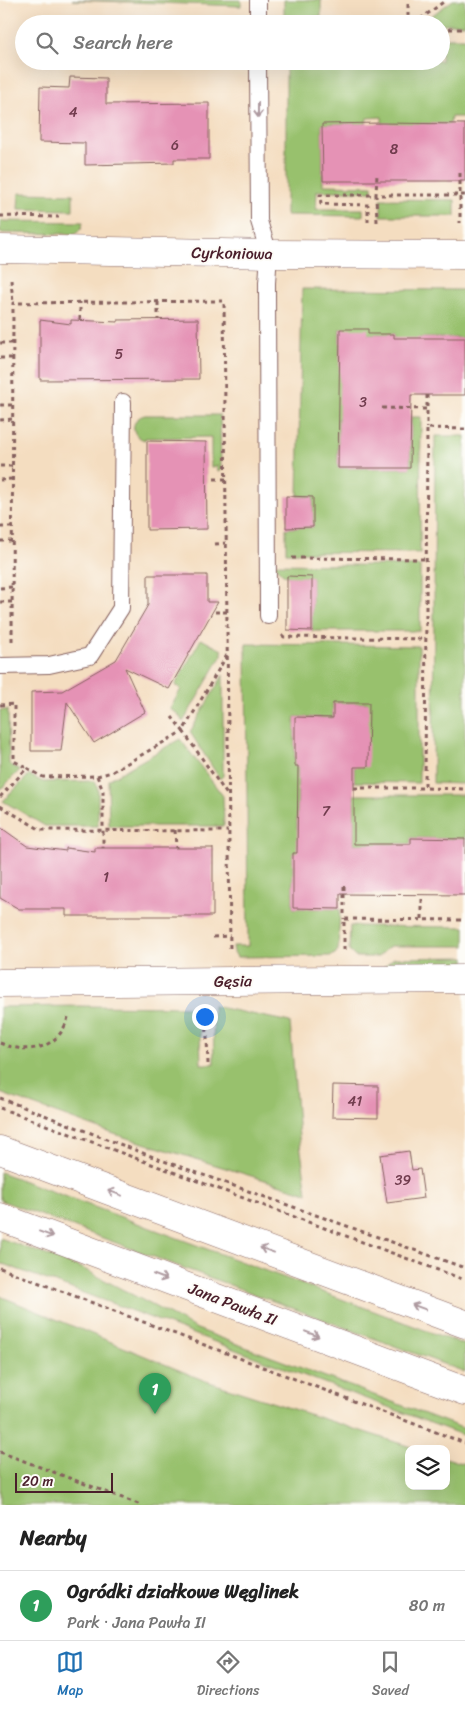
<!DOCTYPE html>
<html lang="en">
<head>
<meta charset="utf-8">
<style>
  body { margin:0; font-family:Sriracha,sans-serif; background:#f2f2f2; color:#222 }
  .controls { position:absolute; right:15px; bottom:15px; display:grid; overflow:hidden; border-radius:10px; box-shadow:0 5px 20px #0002 }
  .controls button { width:45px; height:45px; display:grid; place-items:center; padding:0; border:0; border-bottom:1px solid #e0e0e0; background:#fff; color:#222; font:25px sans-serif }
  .scale { position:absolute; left:15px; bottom:12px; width:98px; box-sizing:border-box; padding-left:5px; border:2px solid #4a1f2b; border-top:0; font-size:14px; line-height:18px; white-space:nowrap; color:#4a1f2b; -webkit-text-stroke:4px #fdfcf7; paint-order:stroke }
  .you { position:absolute; left:204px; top:1016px; width:18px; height:18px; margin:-12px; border:4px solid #fff; border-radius:50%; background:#1a73e8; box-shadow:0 0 0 8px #1a73e833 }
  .badge { display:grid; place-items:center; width:32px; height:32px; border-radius:50%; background:#1f6fb2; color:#fff; font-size:16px; font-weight:700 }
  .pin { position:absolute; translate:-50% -41px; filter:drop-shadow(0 1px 2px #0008) }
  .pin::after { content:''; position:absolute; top:26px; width:18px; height:15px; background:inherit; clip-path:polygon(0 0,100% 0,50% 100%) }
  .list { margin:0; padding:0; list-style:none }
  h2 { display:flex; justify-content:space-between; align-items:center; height:65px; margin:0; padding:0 20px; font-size:21px }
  h2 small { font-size:16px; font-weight:400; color:#767676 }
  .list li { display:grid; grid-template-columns:32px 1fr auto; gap:15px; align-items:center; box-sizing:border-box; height:70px; padding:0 20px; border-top:1px solid #e0e0e0 }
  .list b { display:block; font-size:19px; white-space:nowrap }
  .list p { margin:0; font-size:16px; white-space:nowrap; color:#767676 }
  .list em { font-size:16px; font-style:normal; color:#767676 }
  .icon { flex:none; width:28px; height:28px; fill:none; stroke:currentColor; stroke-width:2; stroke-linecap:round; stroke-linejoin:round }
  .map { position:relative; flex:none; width:465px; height:1505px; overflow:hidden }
  .search { position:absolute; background:#fff; box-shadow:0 5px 20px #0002; left:15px; right:15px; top:15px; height:55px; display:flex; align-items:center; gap:12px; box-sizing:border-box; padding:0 18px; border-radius:28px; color:#767676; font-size:19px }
  .sheet { height:135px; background:#fff }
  nav { display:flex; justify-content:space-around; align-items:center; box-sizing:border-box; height:70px; border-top:1px solid #e0e0e0; background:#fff; font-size:14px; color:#767676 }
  nav a { display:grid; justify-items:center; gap:2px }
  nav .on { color:#1f6fb2 }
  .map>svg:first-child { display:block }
  .green { fill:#98c16d; stroke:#71704c }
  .building { fill:#e592b5 }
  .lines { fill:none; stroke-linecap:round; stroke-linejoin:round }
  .lane-casing { stroke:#86625f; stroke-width:18 }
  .street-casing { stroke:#86625f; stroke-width:29 }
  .primary-casing { stroke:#86625f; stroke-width:29 }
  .path { stroke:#86625f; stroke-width:3; stroke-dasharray:4 4; stroke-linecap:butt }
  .lane { stroke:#fff; stroke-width:16 }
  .street { stroke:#fff; stroke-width:28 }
  .primary { stroke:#fff; stroke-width:28 }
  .oneway { stroke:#ae9aa0 }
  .labels { text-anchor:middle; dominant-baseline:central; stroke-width:4; stroke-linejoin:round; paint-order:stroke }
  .number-label { font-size:14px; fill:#713c4e }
  .street-label { font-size:16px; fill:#4a1f2b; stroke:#fdfcf7 }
</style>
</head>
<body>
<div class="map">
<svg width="465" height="1505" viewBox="0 0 465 1505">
  <rect width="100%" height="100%" fill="#fdfcf7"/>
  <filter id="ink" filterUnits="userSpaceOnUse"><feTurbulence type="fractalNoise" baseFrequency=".02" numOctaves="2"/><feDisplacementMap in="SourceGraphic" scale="10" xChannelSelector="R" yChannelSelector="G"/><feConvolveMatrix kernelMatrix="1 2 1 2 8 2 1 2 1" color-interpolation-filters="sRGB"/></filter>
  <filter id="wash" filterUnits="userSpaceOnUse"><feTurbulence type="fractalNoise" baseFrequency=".0096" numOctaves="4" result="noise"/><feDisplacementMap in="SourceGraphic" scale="20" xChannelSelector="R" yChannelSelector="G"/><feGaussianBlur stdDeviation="1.12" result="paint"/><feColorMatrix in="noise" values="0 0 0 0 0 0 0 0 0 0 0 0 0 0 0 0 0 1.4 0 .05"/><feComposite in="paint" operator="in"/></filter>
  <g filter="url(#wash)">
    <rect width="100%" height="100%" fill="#f4ddc0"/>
    <!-- green -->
    <g class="green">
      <path d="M72,0h169v6z"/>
      <rect x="284" y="0" width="37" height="17"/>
      <path d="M453,0h12v24h-45z"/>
      <path d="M441,38h24v79h-14l-1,7h-68v-7l-15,1 -1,6h-44l1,61 49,1v5h-55l-1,18h47v7l-77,-1v-154h155z"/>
      <path d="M19,193l54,1v16l-55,-1z"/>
      <path d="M381,199l74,1v16h-74z"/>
      <path d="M0,221l83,1 -1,5 -6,7 -76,-1z"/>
      <path d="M302,289l163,1v48h-45l-26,6v-10h-26l-28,-5v47l4,41 -6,1v50h72l1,-51h10l-1,136 -134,-1v-24l27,-1v-30l-15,-1z"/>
      <path d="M145,415h75l1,56h-3l-1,-5 -6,1v-30l-66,1v2c-16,-4 -14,-22 0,-25z"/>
      <path d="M435,436h30v348l-32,-1z"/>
      <path d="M275,564l145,2v65h-108v-54c-17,0 -28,4 -37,-13z"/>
      <path d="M201,639l21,11v5l-39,67 -5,-8 -8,-5 11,-20 -6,-4z"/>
      <path d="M246,644l173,2v137l-65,-1v-15l14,-64h-35v15l-38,-1v49h3l-1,61 6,26h-10v55l47,1 -2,41 -3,4 -5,2 -93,1 -3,-5 -1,-6h15z"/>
      <path d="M223,675v101l-3,3 -30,-47z"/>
      <path d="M0,710h8l1,54 11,6 -20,20z"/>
      <path d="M180,739l43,57 1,30h-115l-1,-46z"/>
      <path d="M29,775l14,7 52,-1 3,8v37h-53l-42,-25z"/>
      <path d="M354,795h111v44l-54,-1v6h-57z"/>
      <path d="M350,926l115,1v19h-75l-12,11h-23l-6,-7z"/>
      <path d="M465,957v10h-82l11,-9z"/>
      <path d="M79,1006l120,1 2,57h13l-1,-58 77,16 9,115 8,56 -193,-59 -114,-41v-86z"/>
      <path d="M0,1172l465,173v27l-465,-172z"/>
      <path d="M0,1238l82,30 115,61 268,100v7l-346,-130 -119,-43z"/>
      <path d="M0,1296l203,84 214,69h-8v37h37v-28l19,6v41h-465z"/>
    </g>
    <g id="blocks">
      <!-- building -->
      <g class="building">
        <path d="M70,77l36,1v26l103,-1v56h-35v4l-89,2v-22l-46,-1 1,-55 29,1z"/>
        <path d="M382,123l83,1v57h-142l-1,-57z"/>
        <path d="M198,319l1,60 -159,1v-60l31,4v-4l47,2v-2z"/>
        <path d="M340,329h28v5h26v4h71v57h-54l-1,73h-72z"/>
        <path d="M147,441l59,1 1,87 -60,1z"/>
        <path d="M286,496l27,1v30l-27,1z"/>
        <path d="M148,575h59v27h11l-49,87 -44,-21 20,44 -51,31 -27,-41 -6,49h-30v-59l31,-1 54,-31 32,-55z"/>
        <path d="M287,576l25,1v54l-25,-1z"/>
        <path d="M333,703h36l-1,64h-14v77h57v-6l54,1v56l-125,-1v15l-47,-1v-55h4l1,-87h-3v-49l38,1z"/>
        <path d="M0,827l27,19 39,5v-3l29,4v-4h118v68h-147v-7h-47l-19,-11z"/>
        <path d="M333,1085l45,1v32l-46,-1z"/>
        <path d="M409,1151l3,19 8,-1 4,29 -37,5 -7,-48z"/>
      </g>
    </g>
  </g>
  <g filter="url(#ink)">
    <use href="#blocks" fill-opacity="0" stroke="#86625f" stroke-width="1"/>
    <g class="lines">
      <!-- lane casing -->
      <g class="lane-casing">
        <g id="lane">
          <path d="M258,0v24"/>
          <path d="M258,61l1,160 10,33 -2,29 1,333"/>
          <path d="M0,666l49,-1 41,-9 31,-48 2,-206"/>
        </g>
      </g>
      <!-- street casing -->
      <g class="street-casing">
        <g id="street">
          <path d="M0,249l269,5 196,1"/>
          <path d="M0,983l465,-4"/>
        </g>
      </g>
      <!-- primary casing -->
      <g class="primary-casing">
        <g id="primary">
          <path d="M0,1150l465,174"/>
          <path d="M0,1217l465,174"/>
        </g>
      </g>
      <!-- path -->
      <g class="path">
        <path d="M408,24v-24"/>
        <path d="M414,24l32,-24"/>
        <path d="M441,29h24"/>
        <path d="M460,173v50"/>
        <path d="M0,216l59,1"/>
        <path d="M368,222v-17l-47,-1 -1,-9h56l1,-21"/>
        <path d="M377,222l-1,-27h89"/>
        <path d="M11,280l2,23"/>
        <path d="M158,302v18"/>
        <path d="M80,320v-18"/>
        <path d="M0,343h13"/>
        <path d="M0,358h13"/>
        <path d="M427,395v33"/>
        <path d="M0,405h13"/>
        <path d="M382,408l45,1"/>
        <path d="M0,420l13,-1"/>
        <path d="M465,429l-38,-1 -2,360 40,1"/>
        <path d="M0,466h12"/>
        <path d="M214,479h12"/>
        <path d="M0,480l12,-1"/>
        <path d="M0,527h12"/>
        <path d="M0,541h12"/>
        <path d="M215,544l11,-1"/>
        <path d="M292,558l134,1"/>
        <path d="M0,588l12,-1"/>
        <path d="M0,602h12"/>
        <path d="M215,612h12"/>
        <path d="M282,635l2,2 142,2"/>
        <path d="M12,641l1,-338 211,-2 6,651"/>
        <path d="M227,655l-44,76 45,65"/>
        <path d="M0,705l14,-1v57l13,7"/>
        <path d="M97,776l15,-4 71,-41 -11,-14"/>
        <path d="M354,788h71"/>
        <path d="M0,797l27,-29 16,9 54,-1 6,15v57"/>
        <path d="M0,806l41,24 187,1"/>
        <path d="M175,830l1,18"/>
        <path d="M344,886v33"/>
        <path d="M422,919v-24"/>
        <path d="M213,937l17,-1"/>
        <path d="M344,950v-31l121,1"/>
        <path d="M206,1012l2,52"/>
        <path d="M0,1043c30,13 62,5 69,-30"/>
        <path d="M0,1098l161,62 304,108"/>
        <path d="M0,1108l465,172"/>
        <path d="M0,1268l465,175"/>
        <path d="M0,1452l141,53"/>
      </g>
      <!-- lane -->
      <use href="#lane" class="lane"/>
      <!-- street -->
      <use href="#street" class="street"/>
      <!-- primary -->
      <use href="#primary" class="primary"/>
    </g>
    <!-- one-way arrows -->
    <defs><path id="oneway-shaft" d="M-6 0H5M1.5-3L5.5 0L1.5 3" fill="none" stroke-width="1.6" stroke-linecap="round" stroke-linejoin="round" transform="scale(1.25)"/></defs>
    <g class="oneway">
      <use href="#oneway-shaft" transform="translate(258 110) rotate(90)"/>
      <use href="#oneway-shaft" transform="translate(115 1193) rotate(-160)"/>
      <use href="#oneway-shaft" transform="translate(46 1234) rotate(20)"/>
      <use href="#oneway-shaft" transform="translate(267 1250) rotate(-160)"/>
      <use href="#oneway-shaft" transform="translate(160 1277) rotate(21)"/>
      <use href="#oneway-shaft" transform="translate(419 1307) rotate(-160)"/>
      <use href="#oneway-shaft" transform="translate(312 1334) rotate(21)"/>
    </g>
  </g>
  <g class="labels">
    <!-- number labels -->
    <g class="number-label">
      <text x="73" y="112">4</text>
      <text x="175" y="145">6</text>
      <text x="394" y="149">8</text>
      <text x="119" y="354">5</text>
      <text x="363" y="402">3</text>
      <text x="326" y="811">7</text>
      <text x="106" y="877">1</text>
      <text x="355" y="1101">41</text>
      <text x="403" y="1180">39</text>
    </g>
    <!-- street labels -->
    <g class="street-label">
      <text transform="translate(232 253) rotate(1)">Cyrkoniowa</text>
      <text transform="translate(233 981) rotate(-1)">Gęsia</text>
      <text transform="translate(233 1304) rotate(21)">Jana Pawła II</text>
    </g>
  </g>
</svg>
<div class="controls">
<button><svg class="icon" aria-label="layers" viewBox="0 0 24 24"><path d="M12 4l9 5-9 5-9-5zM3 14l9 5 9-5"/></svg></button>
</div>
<div class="scale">20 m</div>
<div class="you"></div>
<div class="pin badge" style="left:155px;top:1414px;background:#2e9e5b">1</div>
<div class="search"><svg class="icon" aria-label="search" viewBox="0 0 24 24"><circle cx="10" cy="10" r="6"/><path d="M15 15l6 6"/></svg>Search here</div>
</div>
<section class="sheet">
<h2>Nearby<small></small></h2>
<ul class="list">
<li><span class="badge" style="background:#2e9e5b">1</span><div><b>Ogródki działkowe Węglinek</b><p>Park · Jana Pawła II</p></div><em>80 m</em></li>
</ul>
</section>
<nav>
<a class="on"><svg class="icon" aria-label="map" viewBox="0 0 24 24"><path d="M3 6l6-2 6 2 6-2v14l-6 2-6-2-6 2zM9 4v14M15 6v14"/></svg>Map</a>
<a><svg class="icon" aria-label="directions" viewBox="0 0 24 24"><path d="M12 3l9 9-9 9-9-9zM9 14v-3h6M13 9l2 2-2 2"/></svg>Directions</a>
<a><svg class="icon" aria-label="saved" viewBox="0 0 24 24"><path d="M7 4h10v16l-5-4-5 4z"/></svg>Saved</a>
</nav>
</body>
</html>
